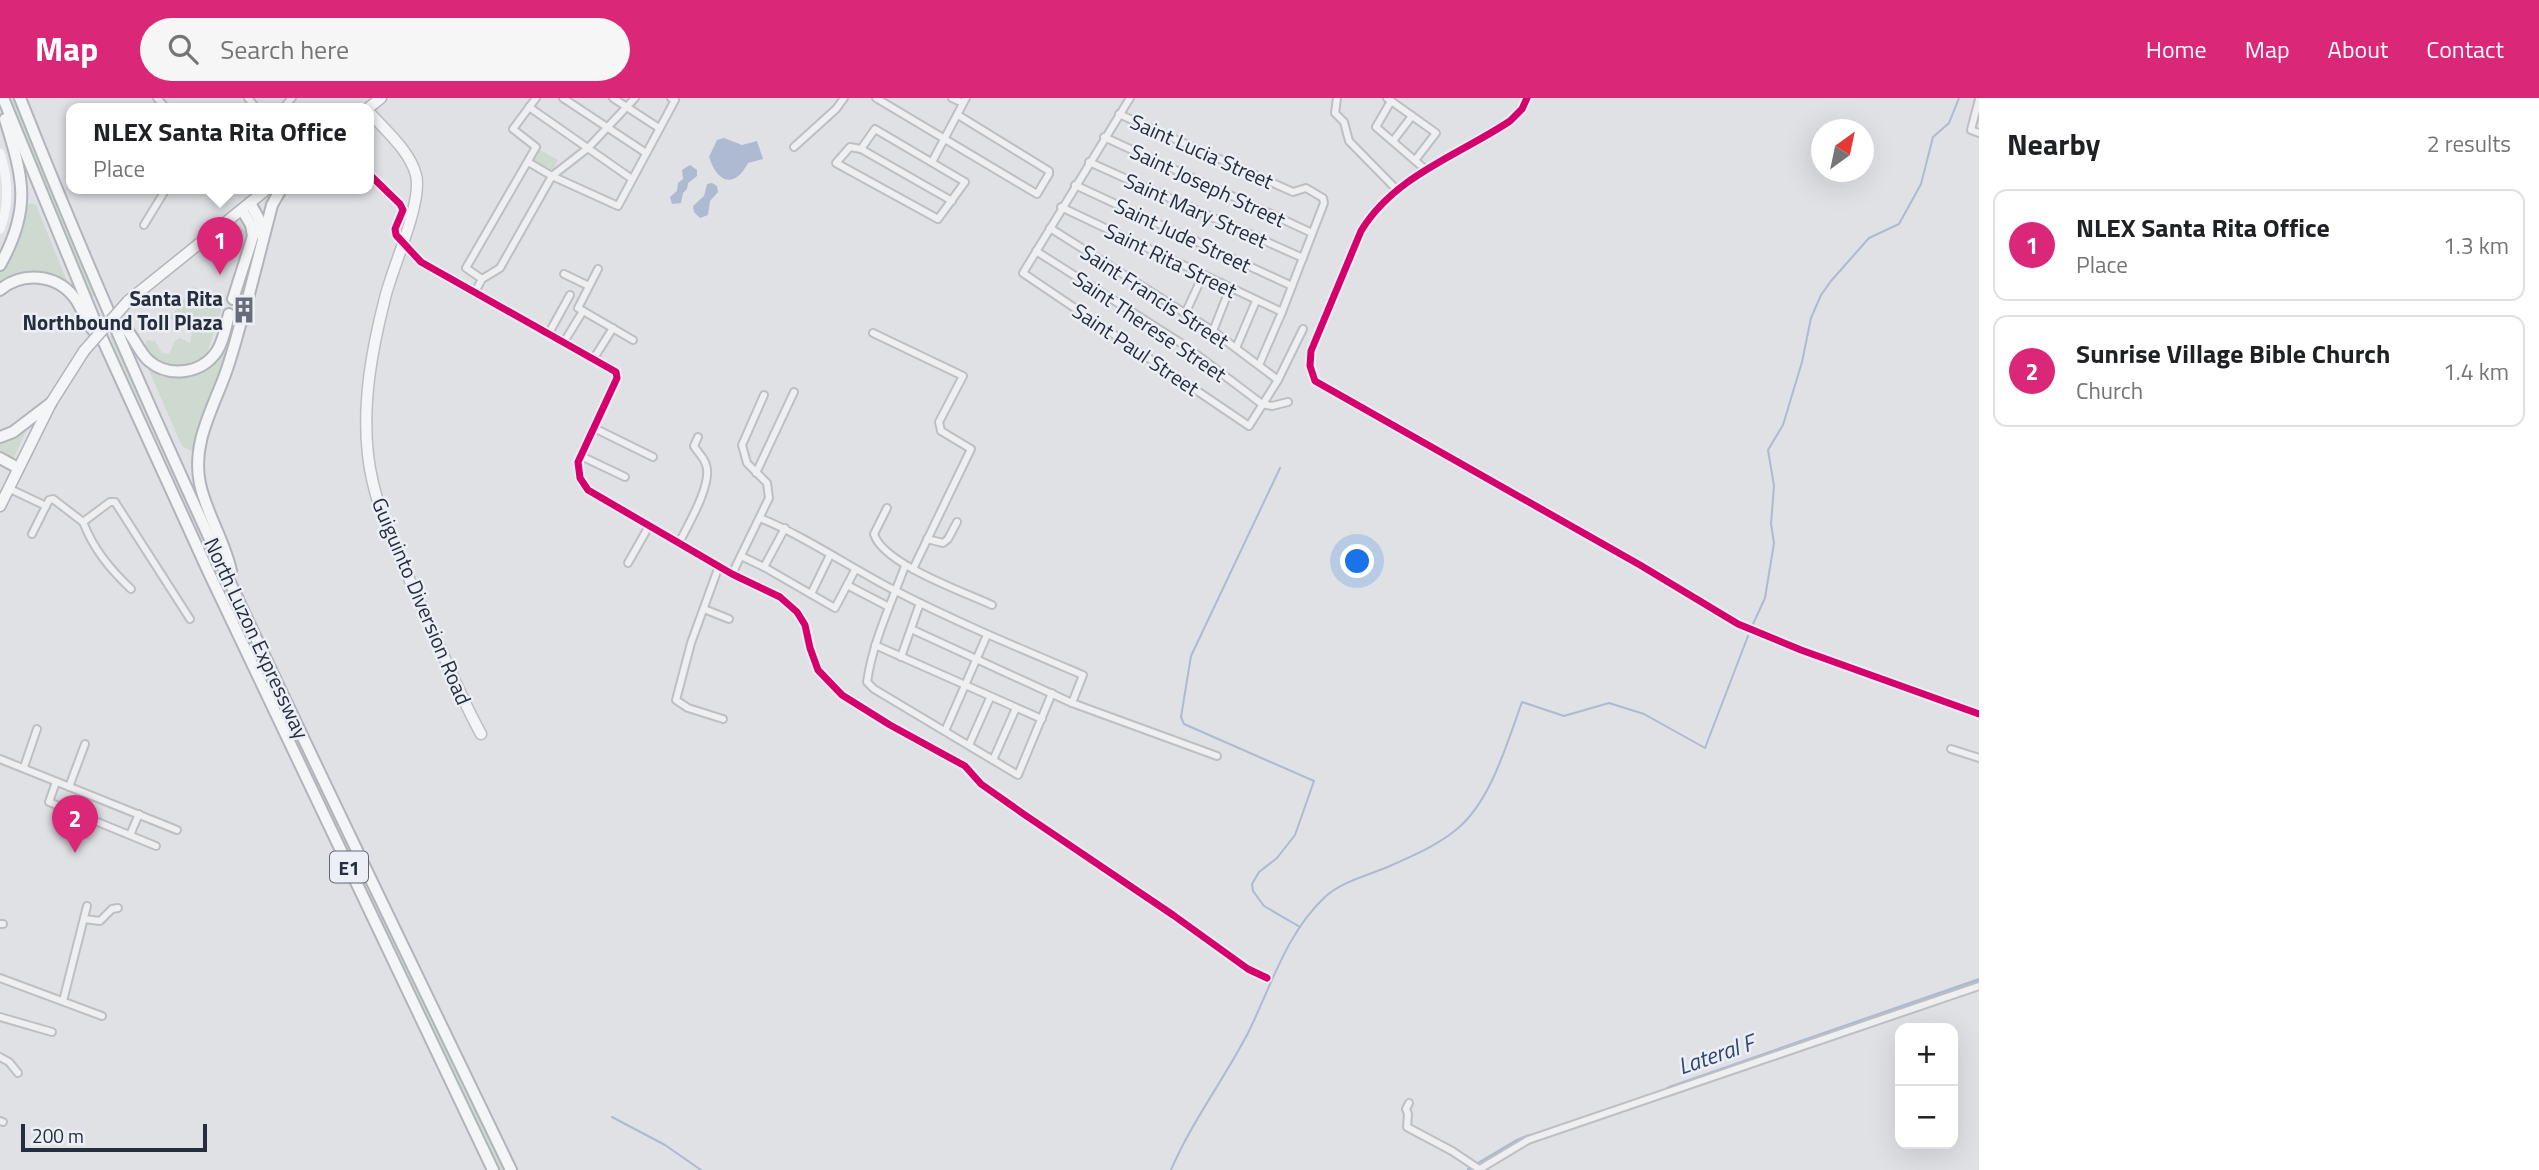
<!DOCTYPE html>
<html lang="en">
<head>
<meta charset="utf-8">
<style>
  body { margin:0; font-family:"Titillium Web",sans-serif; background:#f6f6f6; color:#202124 }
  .controls { position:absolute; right:21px; bottom:21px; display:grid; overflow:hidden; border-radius:14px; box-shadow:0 7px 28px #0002 }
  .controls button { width:63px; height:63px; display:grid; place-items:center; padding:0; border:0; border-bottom:2px solid #e0e0e0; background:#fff; color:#202124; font:35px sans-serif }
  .compass { position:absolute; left:1811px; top:21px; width:63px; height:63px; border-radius:50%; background:#fff; box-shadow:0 7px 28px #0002; rotate:33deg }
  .scale { position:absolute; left:21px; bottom:18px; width:186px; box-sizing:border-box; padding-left:7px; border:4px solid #262d3e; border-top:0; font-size:19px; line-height:24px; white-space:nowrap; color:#262d3e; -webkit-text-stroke:5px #eceff5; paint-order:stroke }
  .you { position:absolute; left:1358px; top:464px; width:24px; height:24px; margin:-18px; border:5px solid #fff; border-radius:50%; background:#1a73e8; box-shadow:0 0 0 10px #1a73e833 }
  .badge { display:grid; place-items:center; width:46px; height:46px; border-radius:50%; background:#db2777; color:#fff; font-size:23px; font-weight:700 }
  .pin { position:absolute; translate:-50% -58px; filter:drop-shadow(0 2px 4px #0008) }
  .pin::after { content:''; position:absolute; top:37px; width:24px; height:21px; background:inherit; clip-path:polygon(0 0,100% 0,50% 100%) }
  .popup { position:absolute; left:66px; top:5px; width:308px; height:91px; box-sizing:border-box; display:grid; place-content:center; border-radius:14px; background:#fff; filter:drop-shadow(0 2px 5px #0005); font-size:23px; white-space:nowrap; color:#757577 }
  .popup b { font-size:26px; color:#202124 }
  .popup::after { content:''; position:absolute; left:50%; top:100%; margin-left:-14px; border:14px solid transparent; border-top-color:#fff }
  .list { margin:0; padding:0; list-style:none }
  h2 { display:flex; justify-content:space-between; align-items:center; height:91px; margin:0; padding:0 28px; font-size:30px }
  h2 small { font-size:23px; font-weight:400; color:#757577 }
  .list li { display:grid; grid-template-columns:46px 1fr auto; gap:21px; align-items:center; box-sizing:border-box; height:112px; margin:0 14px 14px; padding:0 14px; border:2px solid #e0e0e0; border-radius:14px }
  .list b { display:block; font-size:26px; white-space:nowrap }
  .list p { margin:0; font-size:23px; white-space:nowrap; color:#757577 }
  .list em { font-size:23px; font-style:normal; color:#757577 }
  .icon { flex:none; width:38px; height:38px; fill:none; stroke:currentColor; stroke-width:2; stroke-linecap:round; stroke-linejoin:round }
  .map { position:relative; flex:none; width:1979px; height:1072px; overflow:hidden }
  header { display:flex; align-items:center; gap:42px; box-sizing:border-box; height:98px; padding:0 35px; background:#db2777; color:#fff }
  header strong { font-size:33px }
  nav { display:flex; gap:38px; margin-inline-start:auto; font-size:24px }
  .search { width:490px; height:63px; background:#f6f6f6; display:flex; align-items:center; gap:18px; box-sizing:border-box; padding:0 24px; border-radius:38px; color:#757577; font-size:26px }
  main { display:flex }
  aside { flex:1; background:#fff }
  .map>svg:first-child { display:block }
  .green { fill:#ced9d0 }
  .water { fill:#adbad1 }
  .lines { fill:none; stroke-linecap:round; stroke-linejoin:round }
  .stream { stroke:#adbad1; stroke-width:2 }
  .canal { stroke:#adbad1; stroke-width:6 }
  .minor-casing { stroke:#bdbfc3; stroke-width:10 }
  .primary-casing { stroke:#bbbec3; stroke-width:13 }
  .trunk-casing { stroke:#b1b4ba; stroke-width:13 }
  .motorway-casing { stroke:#b1b4ba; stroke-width:14 }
  .minor { stroke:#efeff2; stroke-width:6 }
  .secondary { stroke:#f3f5f6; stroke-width:9 }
  .primary { stroke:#f3f5f6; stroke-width:10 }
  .trunk { stroke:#f3f5f6; stroke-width:10 }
  .motorway { stroke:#f3f5f6; stroke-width:10 }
  .trunk-bridge-casing { stroke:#b1b4ba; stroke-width:13; stroke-linecap:butt }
  .trunk-bridge { stroke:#f3f5f6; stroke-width:10 }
  .cycleway-casing { stroke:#eceff5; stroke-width:11 }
  .cycleway { stroke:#d6006c; stroke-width:7 }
  .labels { text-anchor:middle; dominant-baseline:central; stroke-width:5; stroke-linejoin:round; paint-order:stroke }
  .shield { fill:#eceff5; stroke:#616775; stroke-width:2 }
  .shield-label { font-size:19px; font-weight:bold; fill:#262d3e }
  .street-label { font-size:21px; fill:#262d3e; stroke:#eceff5 }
  .poi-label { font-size:21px; font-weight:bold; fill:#262d3e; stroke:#eceff5; text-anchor:end }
  .water-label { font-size:23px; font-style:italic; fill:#2f4773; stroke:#eceff5 }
</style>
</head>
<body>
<header>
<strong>Map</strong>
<div class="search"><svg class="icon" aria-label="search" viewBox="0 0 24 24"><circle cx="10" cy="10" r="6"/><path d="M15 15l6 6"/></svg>Search here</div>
<nav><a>Home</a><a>Map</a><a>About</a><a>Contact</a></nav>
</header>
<main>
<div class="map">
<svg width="1979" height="1072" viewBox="0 0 1979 1072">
  <rect width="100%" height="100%" fill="#dfe1e5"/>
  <!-- green -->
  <g class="green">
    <path d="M9,0h8l80,196 -5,3z"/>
    <path d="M538,51l20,11 -5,10 -20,-10z"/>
    <path d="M32,105l4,2 33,81 -15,-8 -54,6v-13l10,-17 14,-47z"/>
    <path d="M235,127l7,3 6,8 -2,6 -16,6 -5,18 -11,-3 3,-9v-18l11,-9z"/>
    <path d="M193,189l32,11 -18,55 -10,10 -22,3 -21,-7 -9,-7v-7l2,-5 8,1 7,12 7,1 6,-13 5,-3 10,5 2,-12 -3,-10 -20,-2z"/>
    <path d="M114,234l394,838h-8l-263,-553 -127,-280z"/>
    <path d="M225,249v8l-32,97 -11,-6 -34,-78c35,10 56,13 77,-21z"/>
    <path d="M29,326l-16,36 -13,-7v-13z"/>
  </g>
  <!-- water -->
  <g class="water">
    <path d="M724,40l18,7 15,-4 6,18 -15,4c-14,27 -31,19 -39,-6l8,-17z"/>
    <path d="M690,67l7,5v6l-9,7 -1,6 -4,4 -2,10 -9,1 -2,-7 7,-6 1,-8 5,-4 -1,-9z"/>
    <path d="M712,85l5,3 1,6 -8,9 -2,14 -8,3 -6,-6 -1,-6 11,-10 3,-12z"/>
  </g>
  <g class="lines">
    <!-- stream -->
    <g class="stream">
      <path d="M1280,370l-89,188 -10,61 3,7 130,57 -19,54 -18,23 -18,14 -7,12 1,7 11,15 36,21"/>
      <path d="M1753,526l12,-26 9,-55 -3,-19 3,-38 -6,-36 15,-25 19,-63 9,-44 10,-23 10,-14 38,-43 30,-14 22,-40 12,-47 16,-14 10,-25"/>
      <path d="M612,1019l53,28 36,25"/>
      <path d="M1171,1072c21,-49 54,-92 78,-139 22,-45 38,-99 76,-134 17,-16 45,-22 67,-32 22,-10 46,-20 65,-36 34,-28 50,-86 65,-127l42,14 45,-13 35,11 61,34 43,-112"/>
    </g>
    <!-- canal -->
    <g class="canal">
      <path d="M1669,991l310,-108"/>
      <path d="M1470,1072l47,-28 12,-5"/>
    </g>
    <!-- minor casing -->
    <g class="minor-casing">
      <g id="minor">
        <path d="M157,0l10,11"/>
        <path d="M248,0l9,11"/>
        <path d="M563,0l83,55"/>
        <path d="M613,0l46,30"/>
        <path d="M876,0l161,96 12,-20v-3l-91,-56"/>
        <path d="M952,0l11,5"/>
        <path d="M1130,0l-107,175 226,153 29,-46 25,-51"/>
        <path d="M1337,0l-2,15 9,9 5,19 48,49"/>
        <path d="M1387,0l49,35 -20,26"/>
        <path d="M1527,0l-5,11 -12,12c-51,34 -116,55 -149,110l-50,120 -1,15 5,15 325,184 98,59 63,26 178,64"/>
        <path d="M1979,1l-8,31 8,3"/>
        <path d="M1391,3l-15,26 50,43"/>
        <path d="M529,9l103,72"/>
        <path d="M282,11l10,-11"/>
        <path d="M1119,16l174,78 13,-4 17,10 1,5 -42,109 -23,53"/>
        <path d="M875,31l90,53 -27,37 -102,-56 14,-16 11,2z"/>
        <path d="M1104,39l208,96"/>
        <path d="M1393,43l19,-25"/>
        <path d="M794,49l42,-38 8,-11"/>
        <path d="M861,51l91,52"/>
        <path d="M528,64l24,14 66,30 57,-106 -4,-2"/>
        <path d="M932,64l34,-64"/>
        <path d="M1089,64l214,96"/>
        <path d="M369,76l31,30 3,6 -8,19 1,6 25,27 195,110 1,6 -39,84 2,16 8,12 144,84 48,23 17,15 8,13 5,23 8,22 24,25 48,30 75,41 16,18 44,31 148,100 75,54 19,9"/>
        <path d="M1075,87l217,101"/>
        <path d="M1061,109l221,105"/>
        <path d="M144,127l22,-36"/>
        <path d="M1050,130l163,103 65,49"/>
        <path d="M1036,153l148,94 78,59 10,2 16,-4"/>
        <path d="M598,171l-20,39 55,32"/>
        <path d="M564,176l25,12"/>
        <path d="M482,181l-16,-11 70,-121 -23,-18 23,-31"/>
        <path d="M475,194l7,-13 18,-11 52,-92 36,-28 47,-50"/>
        <path d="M1185,216l18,-39"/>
        <path d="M1213,233l17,-43"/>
        <path d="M549,235l21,-38"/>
        <path d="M873,235l90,43 -24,46 2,9 30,18 -58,120"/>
        <path d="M564,244l19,-31"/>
        <path d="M1236,250l20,-47"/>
        <path d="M594,260l19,-30"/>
        <path d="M594,330l59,29"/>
        <path d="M581,358l44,21"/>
        <path d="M756,375l38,-81"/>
        <path d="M8,390l38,18"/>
        <path d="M887,410l-13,26c9,30 90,58 118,71"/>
        <path d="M760,420c46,19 88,48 132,71 62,32 127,59 191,86l-11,28"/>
        <path d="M83,424c11,28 27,47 48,67"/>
        <path d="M32,436l17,-34 4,-1 30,23 27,-20h5l75,117"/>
        <path d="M927,441l16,4 5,-4 9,-17"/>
        <path d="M679,445c9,-18 34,-60 27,-78 -2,-8 -8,-12 -12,-19l4,-9"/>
        <path d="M741,458l23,11 71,41 20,-38"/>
        <path d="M628,465l21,-37"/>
        <path d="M719,468l-28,77 -15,57 12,8 35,11"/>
        <path d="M905,468c-14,38 -32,75 -38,116l7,7 144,86 34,-82"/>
        <path d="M764,469l21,-39"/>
        <path d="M732,476l37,-76 -2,-15 -20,-20 -5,-18 22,-50"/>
        <path d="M847,487l42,22"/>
        <path d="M811,496l19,-39"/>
        <path d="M704,511l25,10"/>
        <path d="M911,531l161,74 145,53"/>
        <path d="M875,547l167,74"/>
        <path d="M901,559l19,-54"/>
        <path d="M945,633l42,-96"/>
        <path d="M969,647l21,-47"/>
        <path d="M1951,651l28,9"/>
        <path d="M0,661l177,71"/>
        <path d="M993,662l23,-52"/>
        <path d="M24,669l13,-38"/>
        <path d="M56,684l-7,20 107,44"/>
        <path d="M69,689l16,-43"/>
        <path d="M130,737l9,-21"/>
        <path d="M84,821l16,2 12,-12 6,-1"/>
        <path d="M0,826h3"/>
        <path d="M0,880l102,38"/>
        <path d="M63,903l24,-95"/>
        <path d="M0,919l52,15"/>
        <path d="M0,959l9,5 9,11"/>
        <path d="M1409,1005l-3,6 2,5 -1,13 45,24 27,18"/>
        <path d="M0,1023l3,1"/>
        <path d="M1478,1072l50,-30 451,-154"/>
      </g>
    </g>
    <!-- primary casing -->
    <g class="primary-casing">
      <path id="primary" d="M369,14c16,18 41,39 47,63 7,27 -24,93 -31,123 -13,51 -23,104 -17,157 6,54 33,105 55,154 19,42 36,85 58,125"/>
    </g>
    <!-- trunk casing -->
    <g class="trunk-casing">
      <g id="trunk">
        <path d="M367,11l14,-11"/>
        <path d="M128,203l139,-112"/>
        <path d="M0,408l51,-103 33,-52"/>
      </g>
    </g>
    <!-- motorway casing -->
    <g class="motorway-casing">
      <g id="motorway">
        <path d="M3,0l98,238 108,237 284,597"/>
        <path d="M20,0c145,366 321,718 491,1072"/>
        <path d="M250,105l9,16 3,17"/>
        <path d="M0,167c32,-57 23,-87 5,-146"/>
        <path d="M0,192c22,-19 56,-16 74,7 8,10 11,24 19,33"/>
        <path d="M233,201l20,-63 -2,-11 -9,-15"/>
        <path d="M247,204l25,-97 9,-16"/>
        <path d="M112,222c5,3 11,6 14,9 9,10 13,23 23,32 20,17 53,13 68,-10 7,-11 9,-25 12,-37"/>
        <path d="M0,339l13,-5 38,-29"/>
        <path d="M0,360l18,10"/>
        <path d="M231,473c-6,-29 -24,-56 -31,-87 -8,-38 10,-70 23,-104 8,-20 13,-41 19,-62"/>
      </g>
    </g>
    <!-- minor -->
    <use href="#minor" class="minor"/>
    <!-- secondary -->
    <path class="secondary" d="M0,55c8,25 10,51 0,76"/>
    <!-- primary -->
    <use href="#primary" class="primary"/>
    <!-- trunk -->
    <use href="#trunk" class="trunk"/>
    <!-- motorway -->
    <use href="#motorway" class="motorway"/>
    <!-- trunk-bridge casing -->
    <g class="trunk-bridge-casing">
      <path id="trunk-bridge" d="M84,253l44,-50"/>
    </g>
    <!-- trunk-bridge -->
    <use href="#trunk-bridge" class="trunk-bridge"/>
    <!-- cycleway casing -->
    <g class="cycleway-casing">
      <g id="cycleway">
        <path d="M1527,0l-5,11 -12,12c-51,34 -116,55 -149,110l-50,120 -1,15 5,15 325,184 98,59 63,26 178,64"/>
        <path d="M369,76l31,30 3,6 -8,19 1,6 25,27 195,110 1,6 -39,84 2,16 8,12 144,84 48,23 17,15 8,13 5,23 8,22 24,25 48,30 75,41 16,18 44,31 148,100 75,54 19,9"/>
      </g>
    </g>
    <!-- cycleway -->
    <use href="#cycleway" class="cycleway"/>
  </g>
  <!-- icons -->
  <defs>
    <g id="building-bare" transform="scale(2.1)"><path d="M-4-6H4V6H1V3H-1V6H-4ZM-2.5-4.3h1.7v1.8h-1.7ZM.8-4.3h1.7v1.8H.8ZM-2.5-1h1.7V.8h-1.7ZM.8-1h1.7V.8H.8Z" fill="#676c78" stroke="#eceff5" stroke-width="2.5" paint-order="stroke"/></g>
  </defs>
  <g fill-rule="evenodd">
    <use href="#building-bare" x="244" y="212"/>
  </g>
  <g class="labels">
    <!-- shield labels -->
    <rect class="shield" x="330" y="753.5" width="38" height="31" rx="5"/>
    <g class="shield-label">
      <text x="349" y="769">E1</text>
    </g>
    <!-- street labels -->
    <g class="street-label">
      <text transform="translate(1202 53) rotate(24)">Saint Lucia Street</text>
      <text transform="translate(1208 87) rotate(25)">Saint Joseph Street</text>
      <text transform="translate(1196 112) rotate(24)">Saint Mary Street</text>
      <text transform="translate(1183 137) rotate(25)">Saint Jude Street</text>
      <text transform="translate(1171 162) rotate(26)">Saint Rita Street</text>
      <text transform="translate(1155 198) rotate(33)">Saint Francis Street</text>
      <text transform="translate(1150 228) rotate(34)">Saint Therese Street</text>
      <text transform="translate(1136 251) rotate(34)">Saint Paul Street</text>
      <text transform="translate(422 503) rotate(67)">Guiguinto Diversion Road</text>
      <text transform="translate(257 540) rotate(65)">North Luzon Expressway</text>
    </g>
    <!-- poi labels -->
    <g class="poi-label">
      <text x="223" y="200">Santa Rita<tspan x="223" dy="24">Northbound Toll Plaza</tspan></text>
    </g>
    <!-- water labels -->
    <g class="water-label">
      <text transform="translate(1716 956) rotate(-19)">Lateral F</text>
    </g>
  </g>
</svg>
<div class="controls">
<button>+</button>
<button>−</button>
</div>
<svg class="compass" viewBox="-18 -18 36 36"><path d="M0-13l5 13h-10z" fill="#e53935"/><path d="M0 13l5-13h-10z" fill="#757577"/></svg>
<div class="scale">200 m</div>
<div class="you"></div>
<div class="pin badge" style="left:220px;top:177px">1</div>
<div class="popup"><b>NLEX Santa Rita Office</b>Place</div>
<div class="pin badge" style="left:75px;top:755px">2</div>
</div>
<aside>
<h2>Nearby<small>2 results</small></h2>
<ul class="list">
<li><span class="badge">1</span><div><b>NLEX Santa Rita Office</b><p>Place</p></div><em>1.3 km</em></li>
<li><span class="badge">2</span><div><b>Sunrise Village Bible Church</b><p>Church</p></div><em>1.4 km</em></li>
</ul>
</aside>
</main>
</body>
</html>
